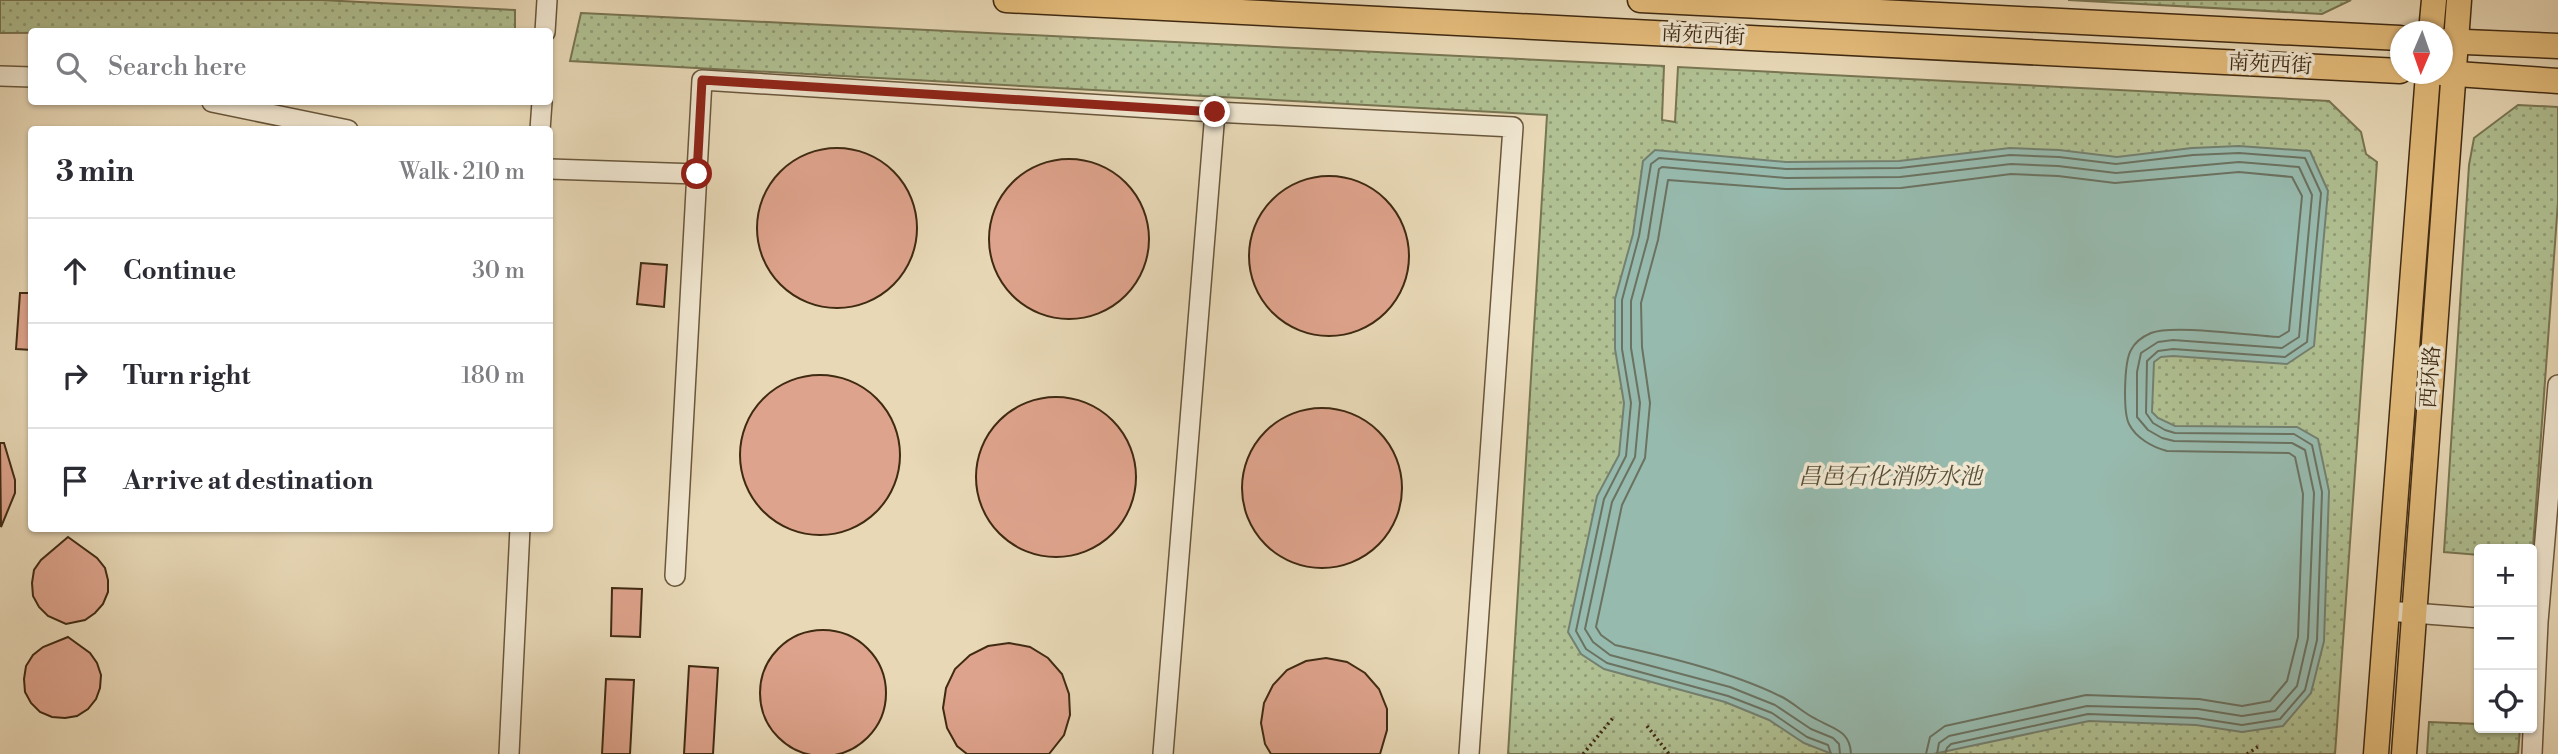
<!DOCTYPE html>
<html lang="en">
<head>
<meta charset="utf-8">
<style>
  body { margin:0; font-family:"Libre Bodoni","Noto Serif SC",serif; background:#f2f2f3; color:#2b2b33 }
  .controls { position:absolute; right:21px; bottom:21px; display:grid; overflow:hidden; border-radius:7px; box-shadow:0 2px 5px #0004 }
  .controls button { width:63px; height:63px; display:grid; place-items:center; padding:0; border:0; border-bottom:2px solid #e1e1e2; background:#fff; color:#2b2b33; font:35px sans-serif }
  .compass { position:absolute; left:2390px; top:21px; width:63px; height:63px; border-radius:50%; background:#fff; box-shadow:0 2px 5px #0004; rotate:182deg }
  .stop { position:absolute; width:21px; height:21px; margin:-16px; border:5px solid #8f2418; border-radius:50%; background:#fff }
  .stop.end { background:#8f2418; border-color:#fff; box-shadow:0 2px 7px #0008 }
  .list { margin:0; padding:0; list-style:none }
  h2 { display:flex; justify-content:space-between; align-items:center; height:91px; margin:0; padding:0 28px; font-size:30px }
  h2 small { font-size:23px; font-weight:400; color:#7c7c81 }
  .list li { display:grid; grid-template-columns:46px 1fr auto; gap:21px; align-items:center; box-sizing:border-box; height:105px; padding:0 28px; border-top:2px solid #e1e1e2 }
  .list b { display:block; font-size:26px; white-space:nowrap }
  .list em { font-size:23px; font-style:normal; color:#7c7c81 }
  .icon { flex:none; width:38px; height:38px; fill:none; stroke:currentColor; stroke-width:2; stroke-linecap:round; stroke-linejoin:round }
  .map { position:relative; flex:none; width:2558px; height:754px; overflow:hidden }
  .search { position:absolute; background:#fff; box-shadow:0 2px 5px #0004; left:28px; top:28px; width:525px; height:77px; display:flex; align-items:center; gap:18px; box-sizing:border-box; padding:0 24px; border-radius:7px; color:#7c7c81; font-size:26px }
  .panel { position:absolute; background:#fff; box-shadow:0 2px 5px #0004; left:28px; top:126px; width:525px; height:406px; border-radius:7px }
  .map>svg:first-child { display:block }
  .park { fill:url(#park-dots); stroke:#787552; stroke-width:2 }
  .water { fill:#97baae; stroke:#748070; stroke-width:2 }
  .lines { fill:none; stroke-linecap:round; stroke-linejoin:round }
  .shore { stroke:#6b7260; stroke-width:2 }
  .building { fill:#dea38c; stroke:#3f2a12; stroke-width:2 }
  .minor-casing { stroke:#69563b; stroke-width:22 }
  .major-casing { stroke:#3f2a12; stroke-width:27 }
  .path { stroke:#3f2a12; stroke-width:3.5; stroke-dasharray:2 3.5; stroke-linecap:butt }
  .minor { stroke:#f0e6d0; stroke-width:19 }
  .major { stroke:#e4bc7b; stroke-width:24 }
  .route { stroke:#8f2418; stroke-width:9 }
  .labels { text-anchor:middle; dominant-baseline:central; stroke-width:7; stroke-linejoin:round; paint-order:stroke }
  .street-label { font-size:21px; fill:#3f2a12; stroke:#f0e6d0 }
  .water-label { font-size:23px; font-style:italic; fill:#554e39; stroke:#f0e6d0 }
</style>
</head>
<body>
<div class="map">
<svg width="2558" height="754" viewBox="0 0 2558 754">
  <defs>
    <pattern id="park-dots" width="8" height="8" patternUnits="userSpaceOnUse" patternTransform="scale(1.75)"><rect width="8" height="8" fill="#b0c092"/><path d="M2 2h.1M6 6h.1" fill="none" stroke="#919c76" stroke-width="1.8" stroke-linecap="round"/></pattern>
  </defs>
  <rect width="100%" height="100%" fill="#e8d8b6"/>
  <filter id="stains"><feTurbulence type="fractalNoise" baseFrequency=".00286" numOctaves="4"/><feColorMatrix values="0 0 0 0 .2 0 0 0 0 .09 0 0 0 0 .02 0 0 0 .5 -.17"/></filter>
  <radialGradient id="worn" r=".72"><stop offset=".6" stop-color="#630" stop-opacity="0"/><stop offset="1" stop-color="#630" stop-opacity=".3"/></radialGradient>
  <!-- park -->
  <g class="park">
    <path d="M0,0h322l193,10v21l-515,2z"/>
    <path d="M2068,0h283l-29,14z"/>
    <path d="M581,13l1083,53 -2,54 13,2 3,-55 651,34 32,31 5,22 11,8 -42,592h-827l39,-639 -977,-54z"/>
    <path d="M2518,105l40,2v95l-26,358v-11h-53v6l-35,-3 25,-387 5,-27z"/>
    <path d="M2429,722l50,2v4h41l-2,26h-91z"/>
  </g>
  <!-- water -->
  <path class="water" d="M2239,146l71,5 18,40 -14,155 -27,18 -114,-8 -12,1 -7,5 -2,50 6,6 17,8 122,1 21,12 11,52 -5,150 -13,52 -28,33 -41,6 -46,-7 -107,-4 -156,33h-101l-28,-11 -35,-23 -44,-18 -121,-33 -23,-15 -13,-22 29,-136 22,-41 5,-52 -9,-54v-50l18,-65 10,-73 12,-11 131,12 113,-1 111,-13 49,2 58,7 75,-9z"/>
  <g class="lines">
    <!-- shore -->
    <g class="shore">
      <path d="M1831,754l-3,-9 -21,-8 -35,-24 -44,-17 -121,-33 -21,-14 -10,-18 28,-132 22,-43 5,-53 -9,-54v-49l17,-64 12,-72 8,-6 127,11 114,-1 110,-13 49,2 57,7 77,-9 46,-2 66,5 16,35 -14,149 -22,15 -112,-8 -15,2 -11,10 -1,52 7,10 12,7 10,3 119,1 18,11 10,47 -5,148 -12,50 -25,29 -38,6 -45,-7 -109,-4 -137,30 -4,4 -2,6"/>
      <path d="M1840,754l-1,-10 -6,-6 -22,-9 -36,-24 -45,-18 -120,-32 -17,-13 -8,-13 27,-127 23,-45 5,-54 -9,-55v-47l17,-63 11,-69 3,-2 124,11 114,-1 111,-13 47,2 58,7 123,-11 60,5 13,28 -13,142 -17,11 -109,-8 -15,2 -17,11 -4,19v45l11,13 14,8 12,3 118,2 13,7 9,43 -6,145 -11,48 -22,25 -33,5 -44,-7 -111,-3 -138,30 -10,7 -2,11"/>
      <path d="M1851,754c-1,-24 -18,-25 -35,-35 -13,-6 -23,-17 -36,-23 -49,-24 -112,-39 -165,-51l-14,-10 -5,-8 26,-122 23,-47 5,-55 -8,-56 -1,-44 17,-63 10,-60 118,9 115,-1 110,-14 47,2 57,7 124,-11 53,5 10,19 -13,135 -10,6c-27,-1 -106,-13 -128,-4 -7,3 -16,9 -20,17 -7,12 -8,62 -2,74 7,14 23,23 38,27l122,2 6,4 8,37 -5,143 -11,44 -17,20 -28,5 -43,-7 -113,-4 -141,31 -15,11 -4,17"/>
    </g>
  </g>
  <!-- building -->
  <g class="building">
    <circle cx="837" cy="228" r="80"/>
    <circle cx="1069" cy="239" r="80"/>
    <circle cx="1329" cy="256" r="80"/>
    <path d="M641,263l26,2 -3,42 -27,-3z"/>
    <path d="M20,293h12v57l-16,-1z"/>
    <circle cx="820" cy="455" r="80"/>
    <circle cx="1056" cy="477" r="80"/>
    <circle cx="1322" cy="488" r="80"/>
    <path d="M0,443h4l11,37v13l-14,34z"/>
    <path d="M68,537l29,21 8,10 3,12v12l-5,12 -8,9 -10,7 -19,4 -18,-8 -9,-9 -6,-11 -1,-13 2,-13 7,-10z"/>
    <path d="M612,588l30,1 -2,48 -29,-1z"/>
    <circle cx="823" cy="693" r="63"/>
    <path d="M68,637l22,16 7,10 4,12 -1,13 -4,11 -8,10 -11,7 -12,2 -13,-1 -12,-5 -9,-9 -6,-11 -1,-13 2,-13 7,-11 10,-8z"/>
    <path d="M1009,643l21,4 18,11 14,16 7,20 1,21 -6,20 -15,19h-82l-10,-8 -10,-18 -4,-20 3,-20 9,-19 15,-14 18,-9z"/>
    <path d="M1326,658l21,4 18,11 14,16 8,20v21l-7,24h-109l-6,-10 -4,-21 3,-20 9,-18 14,-15 19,-9z"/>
    <path d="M689,666l29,2 -5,86h-29z"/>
    <path d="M606,679l28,1 -4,74h-28z"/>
  </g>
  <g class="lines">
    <!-- minor casing -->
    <g class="minor-casing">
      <g id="minor">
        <path d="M545,32l2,-32"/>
        <path d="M0,76l32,1"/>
        <path d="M212,102l136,28"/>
        <path d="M540,130l2,-28"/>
        <path d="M550,169l147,5"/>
        <path d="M675,576l27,-496 513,32 298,15 -44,627"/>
        <path d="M2400,612l79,6"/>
        <path d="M509,754l11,-226"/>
        <path d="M1163,754l52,-642"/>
        <path d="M2532,754l6,-132 20,-237"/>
      </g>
    </g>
    <!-- major casing -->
    <g class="major-casing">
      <g id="major">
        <path d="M1006,0l1394,71"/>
        <path d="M1640,0l760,38"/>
        <path d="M2431,32l3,-32"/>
        <path d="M2442,41l116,5"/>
        <path d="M2442,73l116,8"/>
        <path d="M2376,754l52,-680"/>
        <path d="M2404,754l55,-754"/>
      </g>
    </g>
    <!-- path -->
    <g class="path">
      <path d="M1647,726l22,28"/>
      <path d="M1583,754l30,-36"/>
      <path d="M2247,754l12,-8"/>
    </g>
    <!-- minor -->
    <use href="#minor" class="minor"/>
    <!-- major -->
    <use href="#major" class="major"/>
  </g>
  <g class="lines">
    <!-- route -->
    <path class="route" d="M697,174l5,-94 513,32"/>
  </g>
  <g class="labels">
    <!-- street labels -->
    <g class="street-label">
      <text transform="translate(1703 36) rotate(3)">南苑西街</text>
      <text transform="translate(2270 65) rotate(3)">南苑西街</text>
      <text transform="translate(2431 377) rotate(-86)">西环路</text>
    </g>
    <!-- water labels -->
    <g class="water-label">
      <text x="1890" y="477">昌邑石化消防水池</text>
    </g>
  </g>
  <rect width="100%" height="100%" filter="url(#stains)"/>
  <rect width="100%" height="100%" fill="url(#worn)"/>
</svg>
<div class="controls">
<button>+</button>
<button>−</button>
<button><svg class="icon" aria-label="locate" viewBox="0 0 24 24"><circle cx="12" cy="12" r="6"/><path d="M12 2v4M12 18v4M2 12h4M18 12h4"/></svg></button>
</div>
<svg class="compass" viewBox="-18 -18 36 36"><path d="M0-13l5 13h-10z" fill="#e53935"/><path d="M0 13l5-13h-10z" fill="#7c7c81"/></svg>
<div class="stop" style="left:697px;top:174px"></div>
<div class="stop end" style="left:1215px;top:112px"></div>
<div class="search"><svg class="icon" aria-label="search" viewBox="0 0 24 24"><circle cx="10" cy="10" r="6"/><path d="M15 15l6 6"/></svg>Search here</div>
<section class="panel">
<h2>3 min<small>Walk · 210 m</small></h2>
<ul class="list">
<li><svg class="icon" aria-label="ahead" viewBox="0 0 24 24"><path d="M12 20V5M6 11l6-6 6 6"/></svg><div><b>Continue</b></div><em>30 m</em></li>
<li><svg class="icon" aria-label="right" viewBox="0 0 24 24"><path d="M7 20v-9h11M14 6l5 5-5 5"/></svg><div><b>Turn right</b></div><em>180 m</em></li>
<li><svg class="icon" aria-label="arrive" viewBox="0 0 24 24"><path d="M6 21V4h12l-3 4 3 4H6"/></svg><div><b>Arrive at destination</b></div></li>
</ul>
</section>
</div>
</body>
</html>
